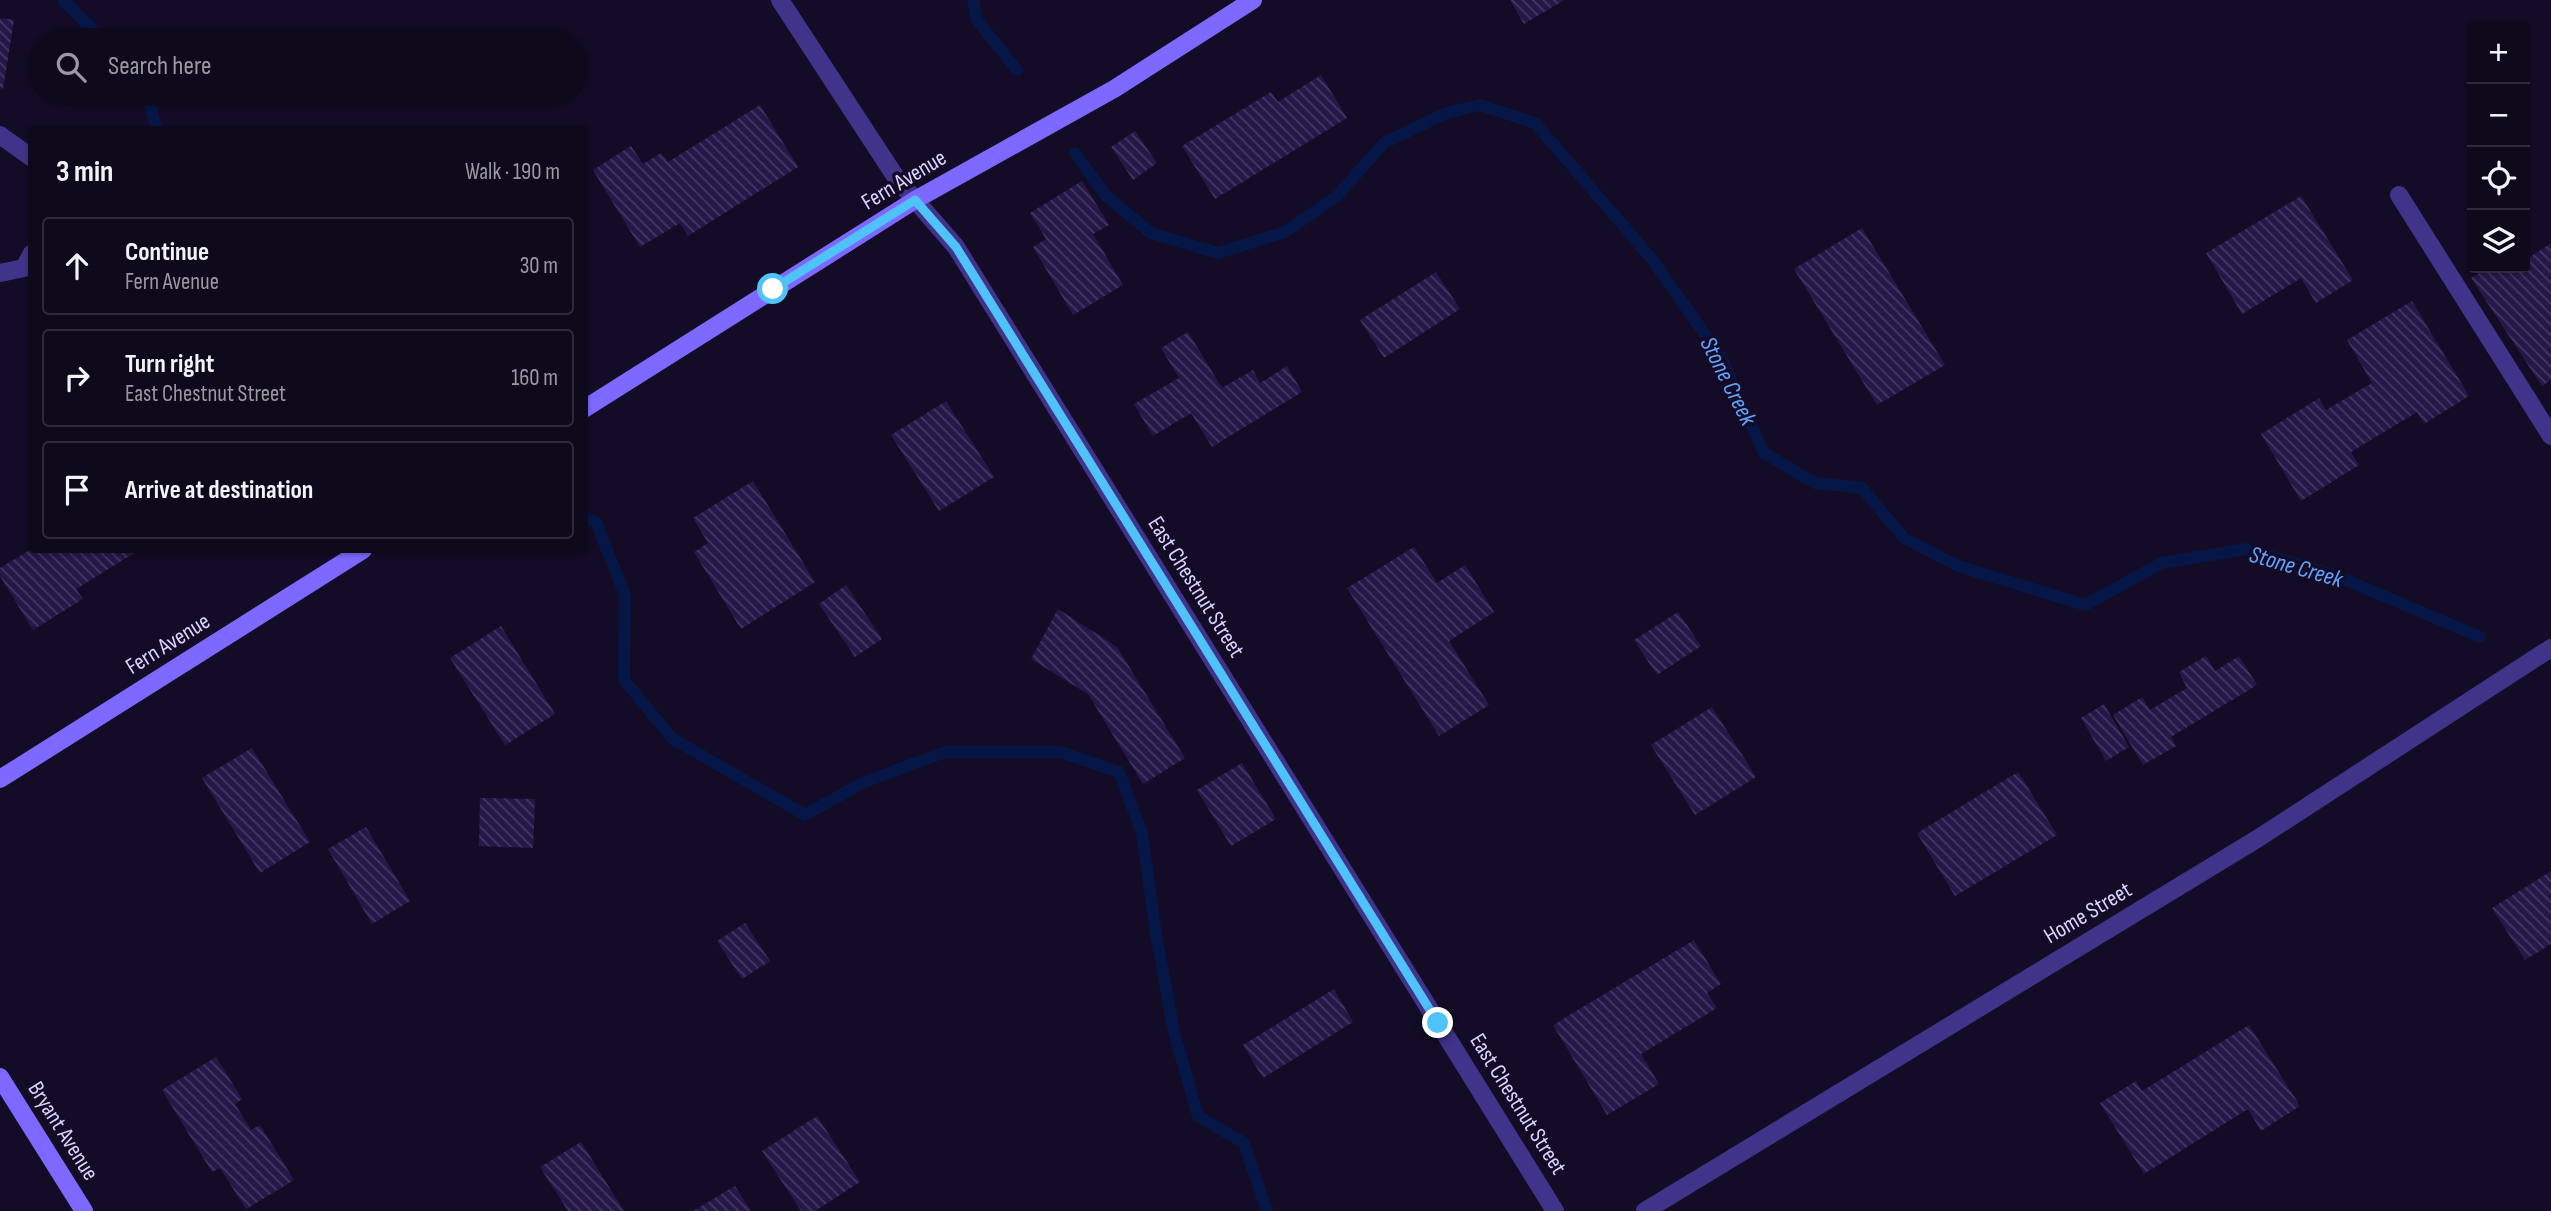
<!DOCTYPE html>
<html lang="en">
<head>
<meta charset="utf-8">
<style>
  body { margin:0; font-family:"Sofia Sans Condensed",sans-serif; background:#181225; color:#f1f3f6 }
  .controls { position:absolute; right:21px; top:21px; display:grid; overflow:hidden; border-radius:7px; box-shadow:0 2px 5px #0004 }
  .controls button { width:63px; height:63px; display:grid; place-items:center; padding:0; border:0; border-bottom:2px solid #2f2a3b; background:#0f091c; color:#f1f3f6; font:35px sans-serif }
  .stop { position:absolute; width:21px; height:21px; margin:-16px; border:5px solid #4fc3f7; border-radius:50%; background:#fff }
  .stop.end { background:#4fc3f7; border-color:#fff; box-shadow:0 2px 7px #0008 }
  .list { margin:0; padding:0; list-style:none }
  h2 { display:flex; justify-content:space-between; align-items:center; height:91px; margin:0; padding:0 28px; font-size:30px }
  h2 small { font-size:23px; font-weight:400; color:#9b9aa3 }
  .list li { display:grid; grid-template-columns:46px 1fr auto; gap:21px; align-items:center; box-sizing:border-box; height:98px; margin:0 14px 14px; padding:0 14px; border:2px solid #2f2a3b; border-radius:7px }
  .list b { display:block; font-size:26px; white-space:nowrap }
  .list p { margin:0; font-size:23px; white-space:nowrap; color:#9b9aa3 }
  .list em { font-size:23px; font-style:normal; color:#9b9aa3 }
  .icon { flex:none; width:38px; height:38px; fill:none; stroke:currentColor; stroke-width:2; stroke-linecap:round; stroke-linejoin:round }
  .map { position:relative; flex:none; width:2551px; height:1211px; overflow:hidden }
  .search { position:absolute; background:#0f091c; box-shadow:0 2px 5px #0004; left:28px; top:28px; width:560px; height:77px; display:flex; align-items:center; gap:18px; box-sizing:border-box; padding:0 24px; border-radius:38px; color:#9b9aa3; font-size:26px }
  .panel { position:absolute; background:#0f091c; box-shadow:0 2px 5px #0004; left:28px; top:126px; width:560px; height:427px; border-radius:7px }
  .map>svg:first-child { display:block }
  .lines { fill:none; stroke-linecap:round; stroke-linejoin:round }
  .stream { stroke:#051647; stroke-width:12 }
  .building { fill:url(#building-back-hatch) }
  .minor { stroke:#40338a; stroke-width:18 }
  .secondary { stroke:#7d69ff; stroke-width:18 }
  .route { stroke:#4fc3f7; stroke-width:9 }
  .labels { text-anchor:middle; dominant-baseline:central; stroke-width:7; stroke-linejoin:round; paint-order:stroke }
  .street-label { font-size:23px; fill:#dcd2ff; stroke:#140c26 }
  .water-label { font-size:24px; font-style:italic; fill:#60a4ff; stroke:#140c26 }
</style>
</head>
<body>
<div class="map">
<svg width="2551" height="1211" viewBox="0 0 2551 1211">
  <defs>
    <pattern id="building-back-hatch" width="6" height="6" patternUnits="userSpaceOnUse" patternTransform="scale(1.75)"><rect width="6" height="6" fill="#261749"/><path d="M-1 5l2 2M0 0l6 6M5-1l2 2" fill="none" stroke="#453864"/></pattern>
  </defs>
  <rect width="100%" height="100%" fill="#140c26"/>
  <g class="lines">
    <!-- stream -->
    <g class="stream">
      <path d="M63,0l40,40"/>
      <path d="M973,0l4,20 40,50"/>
      <path d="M146,93l11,37"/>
      <path d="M1075,153l31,43 45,37 67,20 67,-21 52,-36 47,-53 62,-30 34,-8 55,18 116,135 70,99 43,96 51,30 47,5 42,50 54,28 127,39 77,-42 84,-14 86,25 148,63"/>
      <path d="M584,517l12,5 29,73 -1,85 49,59 132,76 57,-32 83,-31h116l58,20 23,61 14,101 18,98 24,84 46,27 23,68"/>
    </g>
  </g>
  <!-- building -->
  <g class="building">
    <path d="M1510,0h54l-40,24z"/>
    <path d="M0,18l14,2 -11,69 -3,-1z"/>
    <path d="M1321,75l26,43 -132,81 -33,-53 89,-54 7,10z"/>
    <path d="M760,105l38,62 -110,69 -8,-13 -40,24 -47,-77 38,-24 12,18 18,-11 7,9z"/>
    <path d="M1135,131l22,32 -24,17 -22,-33z"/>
    <path d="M1082,181l27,44 -16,9 30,51 -50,30 -40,-68 13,-8 -16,-26z"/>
    <path d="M2301,196l52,84 -37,23 -15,-25 -59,36 -36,-61z"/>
    <path d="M1862,228l83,137 -68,40 -83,-136z"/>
    <path d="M2551,243v137l-9,6 -71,-108 16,-10h38v-8z"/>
    <path d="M1436,272l24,37 -76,49 -24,-38z"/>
    <path d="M2412,301l57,95 -45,28 -7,-12 -66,40 8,13 -58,36 -40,-67 58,-36 7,12 46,-27 -25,-43z"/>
    <path d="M1188,332l34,56 31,-18 7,13 27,-17 15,26 -90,55 -21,-34 -38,23 -19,-32 45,-26 -18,-30z"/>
    <path d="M946,401l48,76 -55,34 -48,-76z"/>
    <path d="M753,481l62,101 -74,47 -47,-77 14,-9 -15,-25z"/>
    <path d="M1414,547l23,36 28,-18 29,47 -45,29 40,64 -50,31 -92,-148z"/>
    <path d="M30,550h109l-63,39 7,10 -50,31 -33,-54v-8z"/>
    <path d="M846,585l36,54 -27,18 -36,-53z"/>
    <path d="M1058,609l59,38 68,111 -42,26 -55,-90 -57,-35z"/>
    <path d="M1678,612l23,34 -44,29 -23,-35z"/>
    <path d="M501,626l54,88 -50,31 -55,-87z"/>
    <path d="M2206,656l9,15 24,-15 18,29 -86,52 5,9 -33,19 -30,-50 29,-18 8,13 37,-22 -8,-16z"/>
    <path d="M2104,704l25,43 -23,14 -25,-43z"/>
    <path d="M1712,707l44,70 -61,38 -44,-70z"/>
    <path d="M252,748l58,94 -50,31 -58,-95z"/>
    <path d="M1242,763l34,56 -45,27 -34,-56z"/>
    <path d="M2018,772l39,63 -102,61 -38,-63z"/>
    <path d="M480,798l55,1 -2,49 -54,-2z"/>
    <path d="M366,827l44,74 -38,23 -44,-75z"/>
    <path d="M2551,871v73l-26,16 -33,-52z"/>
    <path d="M745,923l25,38 -28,18 -25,-38z"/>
    <path d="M1694,940l27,44 -14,9 10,15 -76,46 18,30 -52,31 -54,-90z"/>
    <path d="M1334,989l19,33 -90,56 -20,-33z"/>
    <path d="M2249,1025l51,81 -39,25 -13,-22 -104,65 -44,-71 36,-22 6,10z"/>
    <path d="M216,1057l26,42 -7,5 16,26 9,-5 34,55 -48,29 -26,-41 -8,4 -50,-82z"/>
    <path d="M817,1116l43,66 -45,29h-14l-39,-60z"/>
    <path d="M581,1142l43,69h-56l-28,-44z"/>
    <path d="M735,1186l16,25h-58z"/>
  </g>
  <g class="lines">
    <!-- minor -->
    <g class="minor">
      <path d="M780,0l117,179 59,68 599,964"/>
      <path d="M0,135l32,23"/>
      <path d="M2399,195l152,241"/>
      <path d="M0,273l24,-5 8,-15"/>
      <path d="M1645,1211l612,-372 294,-191"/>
    </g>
    <!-- secondary -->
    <g class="secondary">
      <path d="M584,409l331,-209 199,-111 139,-89"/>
      <path d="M0,779l363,-229"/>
      <path d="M0,1077l84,134"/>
    </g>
  </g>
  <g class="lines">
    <!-- route -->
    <path class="route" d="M773,289l142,-89 41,47 482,776"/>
  </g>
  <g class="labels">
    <!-- street labels -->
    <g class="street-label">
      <text transform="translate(904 180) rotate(-31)">Fern Avenue</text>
      <text transform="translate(1196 587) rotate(58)">East Chestnut Street</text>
      <text transform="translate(168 644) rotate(-32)">Fern Avenue</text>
      <text transform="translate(2088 913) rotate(-31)">Home Street</text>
      <text transform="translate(1518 1104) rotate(58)">East Chestnut Street</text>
      <text transform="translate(63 1131) rotate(58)">Bryant Avenue</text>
    </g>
    <!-- water labels -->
    <g class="water-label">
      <text transform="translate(1728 381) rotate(63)">Stone Creek</text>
      <text transform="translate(2296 567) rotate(16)">Stone Creek</text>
    </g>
  </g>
</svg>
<div class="controls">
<button>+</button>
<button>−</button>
<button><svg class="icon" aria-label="locate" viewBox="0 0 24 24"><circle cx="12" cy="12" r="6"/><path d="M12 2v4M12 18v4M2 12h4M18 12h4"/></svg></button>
<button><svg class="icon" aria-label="layers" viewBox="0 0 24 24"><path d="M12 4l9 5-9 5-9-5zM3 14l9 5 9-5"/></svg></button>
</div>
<div class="stop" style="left:773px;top:289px"></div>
<div class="stop end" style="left:1438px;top:1023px"></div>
<div class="search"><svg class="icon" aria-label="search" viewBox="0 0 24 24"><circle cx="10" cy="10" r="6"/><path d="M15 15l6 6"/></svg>Search here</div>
<section class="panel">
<h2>3 min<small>Walk · 190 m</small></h2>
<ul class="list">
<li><svg class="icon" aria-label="ahead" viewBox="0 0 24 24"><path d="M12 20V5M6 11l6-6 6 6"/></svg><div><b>Continue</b><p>Fern Avenue</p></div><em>30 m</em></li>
<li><svg class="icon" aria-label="right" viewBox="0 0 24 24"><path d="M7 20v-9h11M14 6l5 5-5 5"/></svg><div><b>Turn right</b><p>East Chestnut Street</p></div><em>160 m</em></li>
<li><svg class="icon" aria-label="arrive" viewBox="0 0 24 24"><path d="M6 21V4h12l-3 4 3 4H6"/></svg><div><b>Arrive at destination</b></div></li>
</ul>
</section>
</div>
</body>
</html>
